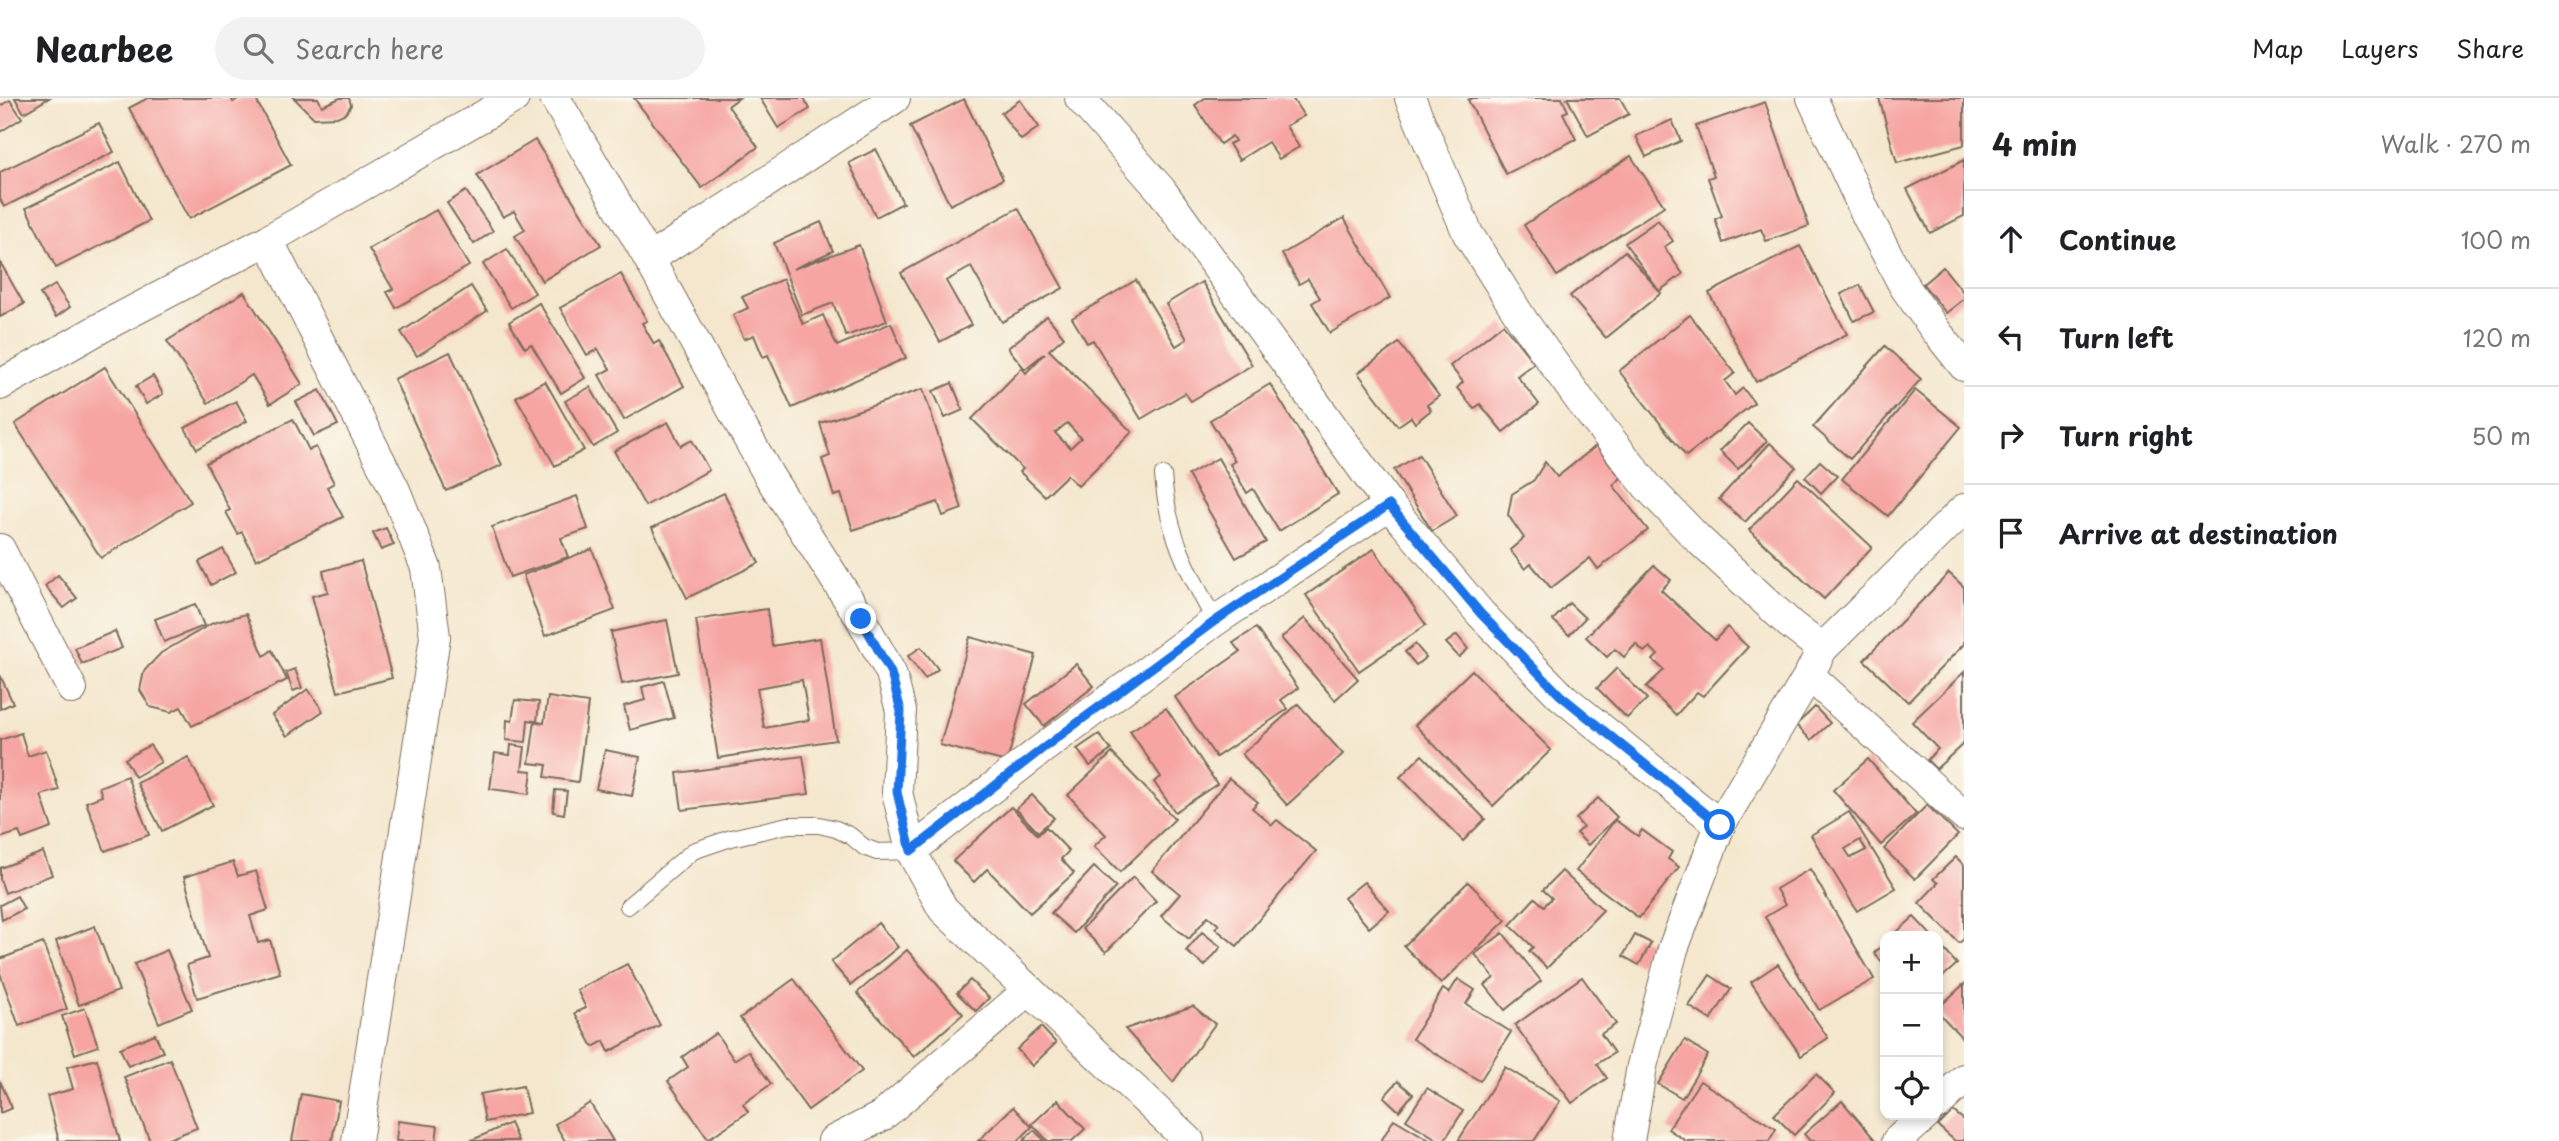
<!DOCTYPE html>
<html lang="en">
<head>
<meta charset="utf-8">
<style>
  body { margin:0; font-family:"Playpen Sans",sans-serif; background:#f2f2f2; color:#202124 }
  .controls { position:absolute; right:21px; bottom:21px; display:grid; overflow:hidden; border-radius:14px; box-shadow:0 4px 10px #0003 }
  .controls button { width:63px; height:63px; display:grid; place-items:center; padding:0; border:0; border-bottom:2px solid #e0e0e0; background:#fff; color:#202124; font:35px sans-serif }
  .stop { position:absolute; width:21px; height:21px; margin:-16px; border:5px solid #1a73e8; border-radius:50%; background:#fff }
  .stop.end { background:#1a73e8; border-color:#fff; box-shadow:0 2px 7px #0008 }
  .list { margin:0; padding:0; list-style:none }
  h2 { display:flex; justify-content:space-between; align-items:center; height:91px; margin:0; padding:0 28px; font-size:30px }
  h2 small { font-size:23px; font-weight:400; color:#757577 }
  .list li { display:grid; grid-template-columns:46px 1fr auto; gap:21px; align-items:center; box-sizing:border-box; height:98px; padding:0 28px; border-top:2px solid #e0e0e0 }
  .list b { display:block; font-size:26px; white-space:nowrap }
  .list em { font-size:23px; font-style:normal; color:#757577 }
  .icon { flex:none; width:38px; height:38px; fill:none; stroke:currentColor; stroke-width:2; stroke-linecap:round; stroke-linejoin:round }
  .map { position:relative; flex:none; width:1964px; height:1043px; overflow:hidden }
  header { display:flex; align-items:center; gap:42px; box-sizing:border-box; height:98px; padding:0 35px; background:#fff; border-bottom:2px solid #e0e0e0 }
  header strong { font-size:33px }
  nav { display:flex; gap:38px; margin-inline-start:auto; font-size:24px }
  .search { width:490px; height:63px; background:#f2f2f2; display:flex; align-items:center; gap:18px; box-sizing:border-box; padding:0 24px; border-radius:38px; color:#757577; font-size:26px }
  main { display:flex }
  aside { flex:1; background:#fff }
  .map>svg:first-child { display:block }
  .building { fill:#f6a5a2; fill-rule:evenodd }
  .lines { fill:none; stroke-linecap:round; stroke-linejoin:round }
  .lane-casing { stroke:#7c6c5b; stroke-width:18 }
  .street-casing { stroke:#7c6c5b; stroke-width:32 }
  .lane { stroke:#fff; stroke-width:16 }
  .street { stroke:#fff; stroke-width:30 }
  .route { stroke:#1a73e8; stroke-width:9 }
</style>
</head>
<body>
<header>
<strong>Nearbee</strong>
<div class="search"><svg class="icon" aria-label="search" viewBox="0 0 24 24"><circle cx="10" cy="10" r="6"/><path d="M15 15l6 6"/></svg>Search here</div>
<nav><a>Map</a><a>Layers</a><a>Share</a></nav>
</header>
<main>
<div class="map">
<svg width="1964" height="1043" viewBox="0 0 1964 1043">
  <rect width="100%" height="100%" fill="#fbf7ec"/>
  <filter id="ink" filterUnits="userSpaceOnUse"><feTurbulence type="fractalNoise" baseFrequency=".0143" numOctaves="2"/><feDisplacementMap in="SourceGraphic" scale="14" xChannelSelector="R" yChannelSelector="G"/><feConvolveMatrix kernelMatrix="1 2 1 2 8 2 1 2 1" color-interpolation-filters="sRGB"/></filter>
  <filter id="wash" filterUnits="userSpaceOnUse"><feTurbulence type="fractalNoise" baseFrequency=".00686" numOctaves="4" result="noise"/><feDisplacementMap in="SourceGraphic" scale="28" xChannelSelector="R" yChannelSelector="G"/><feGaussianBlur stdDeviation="1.57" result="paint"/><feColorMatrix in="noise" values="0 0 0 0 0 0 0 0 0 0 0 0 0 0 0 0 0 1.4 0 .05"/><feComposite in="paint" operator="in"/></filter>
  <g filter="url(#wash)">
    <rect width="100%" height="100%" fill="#f4e7cd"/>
    <g id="blocks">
      <!-- building -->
      <g class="building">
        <path d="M15,0h34l-25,15z"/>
        <path d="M148,0h83l2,4 7,-4h15l36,67 -102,54 -60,-111z"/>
        <path d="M294,0h24l4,8 18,-8h9l2,7 -5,8 -9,4 -23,1z"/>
        <path d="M634,0h105l-11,8 30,41 -56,41z"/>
        <path d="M760,0h44l6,11 -32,19z"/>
        <path d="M1205,0h87l12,18 -18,10 13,21 -20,12 -11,-17 -29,18 -10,-16 6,-3 -3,-5 -12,8 -25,-39z"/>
        <path d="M1472,0h90l6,13 -5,2 13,26 -70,35 -38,-74z"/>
        <path d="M1567,0h53l9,16 -41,22z"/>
        <path d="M1879,0h85v47l-67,18z"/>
        <path d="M964,1l39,80 -53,26 -40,-79z"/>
        <path d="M10,2l12,18 -22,14v-26z"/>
        <path d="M1020,2l19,27 -18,13 -20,-27z"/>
        <path d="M1765,4l44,124 -43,15 -5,-12 -38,14 -8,-24 7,-3 -14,-38 6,-2 -18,-50z"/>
        <path d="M1672,22l9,21 -35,16 -10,-21z"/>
        <path d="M99,25l15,29 -110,55 -4,-8v-27z"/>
        <path d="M535,42l66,105 -59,36 -27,-45 10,-6 -11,-19 -11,6 -26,-42z"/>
        <path d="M876,51l27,54 -27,14 -27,-54z"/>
        <path d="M1631,58l33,50 -107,70 -33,-51z"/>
        <path d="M1964,62v56l-34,17 -23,-44z"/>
        <path d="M120,64l29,59 -93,47 -30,-60z"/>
        <path d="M466,93l27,40 -19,13 -27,-41z"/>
        <path d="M1018,110l45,80 -61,34 -31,-55 -25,14 25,44 -31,17 -39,-69z"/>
        <path d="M436,112l33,56 -73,42 -9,-16 6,-3 -24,-40z"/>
        <path d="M1344,120l46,80 -60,35 -18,-30 8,-5 -12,-19 -9,5 -17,-30z"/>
        <path d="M1658,122l15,21 -9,6 19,27 -24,17 -34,-48z"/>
        <path d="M821,124l12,29 -40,18 66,-24 28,76 -41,15 -13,-33 -31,12 -28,-72z"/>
        <path d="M1800,148l47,88 -91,48 -47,-89z"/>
        <path d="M507,151l28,44 -24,15 -28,-44z"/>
        <path d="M1625,153l36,42 -55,45 -36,-42z"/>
        <path d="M0,164l24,42 -24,13z"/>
        <path d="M1943,169l21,26v6l-18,14 -23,-29z"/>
        <path d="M621,176l26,47 -5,2 12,21 5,-3 25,45 -60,34 -25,-45 11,-6 -12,-20 -11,6 -27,-47z"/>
        <path d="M783,181l20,45 20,-9 14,31 54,-23 15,35 -114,50 -24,-53 -5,2 -9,-22 -10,4 -11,-24 15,-7 -6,-11z"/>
        <path d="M1136,182l40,66 11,-7 -21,-35 36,-22 50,83 -61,36 -6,-8 -44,26 -48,-79 -6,3 -15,-25z"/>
        <path d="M55,187l15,22 -14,10 -16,-23z"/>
        <path d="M1860,187l14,27 -20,9 -13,-27z"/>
        <path d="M471,188l16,25 -70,45 -16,-24z"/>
        <path d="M244,194l58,92 -32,20 -18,-29 -44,28 -41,-62z"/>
        <path d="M539,205l46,75 -24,15 -30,-49 -6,4 -16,-26z"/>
        <path d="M1690,217l45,58 -10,8 10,14 8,-7 11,15 -68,53 -67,-85z"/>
        <path d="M1047,218l17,21 -15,13 83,82 -54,54 -11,-11 -22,21 -25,-24 3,-3 -51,-50 50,-51 4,5 19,-20 -20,16 -17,-21zM1067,325l14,15 -11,10 -15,-15z"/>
        <path d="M1503,226l31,39 -17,13 22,28 -36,28 -23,-28 -6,5 -17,-21 6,-6 -13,-16z"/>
        <path d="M1399,245l40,53 -12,9 4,5 -16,13 -4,-6 -13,9 -40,-53z"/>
        <path d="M1885,248l36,33 -71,80 -37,-32z"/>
        <path d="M450,254l52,113 -56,26 -52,-112z"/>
        <path d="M105,269l86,135 -90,56 -86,-134z"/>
        <path d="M153,278l10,18 -17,10 -10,-18z"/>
        <path d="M545,283l39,69 -29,16 -39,-69z"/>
        <path d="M952,285l11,27 -18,8 -12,-27z"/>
        <path d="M1270,286l68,110 -59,37 -26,-42 -6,4 -17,-29 5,-3 -25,-41z"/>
        <path d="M590,289l27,46 -24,14 -28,-46z"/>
        <path d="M923,291l39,120 -19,7 -5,-14 -85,28 -12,-36 -7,2 -12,-37 8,-3 -10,-33z"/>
        <path d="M320,292l18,35 -24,11 -18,-34z"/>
        <path d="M1915,292l46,37 -73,89 -46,-37z"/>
        <path d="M236,303l11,20 -50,28 -12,-21z"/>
        <path d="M293,321l16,31 7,-3 18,36 -7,4 16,30 -87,43 -14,-28 -4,2 -12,-22 4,-2 -24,-47z"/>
        <path d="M668,324l13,24 11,-6 17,30 -64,36 -31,-55z"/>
        <path d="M1748,325l19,18 -29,28 -18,-18z"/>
        <path d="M1770,345l26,24 -51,55 -26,-23z"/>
        <path d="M1596,348l25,32 -8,7 35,45 -50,39 -8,-11 -39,30 -20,-24 -6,5 -15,-19 14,-12 -16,-23 4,-21 22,-14 11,-18 12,15z"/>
        <path d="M1419,357l38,61 -25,15 -38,-61z"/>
        <path d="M1218,360l48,84 -30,16 -48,-83z"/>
        <path d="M1820,363l17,15 -16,17 -16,-16z"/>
        <path d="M1798,380l74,69 -48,52 -75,-69z"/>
        <path d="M724,395l35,70 -72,35 -35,-70z"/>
        <path d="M577,398l11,33 -27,9 7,19 -58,20 -18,-50z"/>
        <path d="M386,430l8,17 -13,5 -8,-17z"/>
        <path d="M223,451l13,23 -25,13 -12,-23z"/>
        <path d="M592,451l23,61 -70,26 -22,-61z"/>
        <path d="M1374,451l52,76 -67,46 -53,-76z"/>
        <path d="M361,463l31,117 -54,14 -26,-96 16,-4 -5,-21z"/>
        <path d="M1654,467l17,15 -10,10 54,50 12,-13 21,20 -45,49 -6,-4 -21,23 -30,-28 18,-17 -11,-10 5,-5 -8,-8 -6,5 -8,-8 -12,13 -9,-8 -8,8 -21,-20z"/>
        <path d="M1949,475l15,14v57l-56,58 -44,-42z"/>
        <path d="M58,477l19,23 -13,10 -19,-22z"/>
        <path d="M1569,505l16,15 -16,17 -16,-15z"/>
        <path d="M195,506l9,22 -40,16 -9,-23z"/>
        <path d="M767,511l5,37 48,-8 16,102 -118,18 -22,-138zM802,582l7,40 -45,8 -7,-40z"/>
        <path d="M246,516l18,42 8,-6 15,30 -95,46 -11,-19 -10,5 -21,-5 -10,-17 4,-19 17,-18 52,-30z"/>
        <path d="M1305,520l53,61 -23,21 -54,-62z"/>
        <path d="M667,522l11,53 -56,11 -11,-52z"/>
        <path d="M1256,530l42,60 -17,12 7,9 -72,48 -41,-60 65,-45 -7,-9z"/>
        <path d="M115,533l7,17 -40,16 -7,-16z"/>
        <path d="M1457,537l11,14 -9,8 -13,-14z"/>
        <path d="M970,539l66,18 -29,107 -67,-17z"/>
        <path d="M1415,546l11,13 -10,8 -11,-13z"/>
        <path d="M921,549l17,22 -13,10 -17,-23z"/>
        <path d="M1076,566l18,22 -50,40 -18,-22z"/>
        <path d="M1617,570l30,31 -20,19 -30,-30z"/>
        <path d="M295,571l7,19 -9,3 -7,-19z"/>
        <path d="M1472,572l79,80 -58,56 -78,-81z"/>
        <path d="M1964,574v71l-28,26 -9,-9 11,-11 -26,-27z"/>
        <path d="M0,577l13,28 -13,6z"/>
        <path d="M664,583l10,37 -44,12 -6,-24 21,-6 -3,-13z"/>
        <path d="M308,591l15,22 -36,25 -15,-21z"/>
        <path d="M548,599l40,6 -10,79 -33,-5 2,-12 -18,-2 6,-42 -7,-1 -2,22 -20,-2 1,-20 5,1 3,-21 24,2 -2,20 7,1z"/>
        <path d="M1298,606l45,50 -56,51 -45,-51z"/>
        <path d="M1815,609l15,16 -19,17 -15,-15z"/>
        <path d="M1166,610l51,76 -42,28 -21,-30 7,-5 -31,-46z"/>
        <path d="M21,635l7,23 18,-6 13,40 -18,5 11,33 -30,11 -3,-7 -19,6v-98z"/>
        <path d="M1099,636l12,16 -21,16 -13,-17z"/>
        <path d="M150,647l11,17 -26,15 -10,-18z"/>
        <path d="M511,647l14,2 -3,23 10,1 -3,23 -39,-5 5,-36 15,2z"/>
        <path d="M605,652l35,7 -8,39 -36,-7z"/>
        <path d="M1112,655l63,66 -55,53 -26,-26 12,-11 -38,-40z"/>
        <path d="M1422,657l63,64 -22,22 -63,-64z"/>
        <path d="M803,658l6,38 -127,16 -5,-37z"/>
        <path d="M188,659l25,48 -51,26 -25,-48z"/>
        <path d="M1868,661l48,55 -35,31 -48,-55z"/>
        <path d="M127,678l22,59 -44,16 -19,-49 16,-6 -3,-9z"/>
        <path d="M1229,680l29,24 -6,6 20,17 5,-5 39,31 -79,95 -22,-18 4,-3 -11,-9 -19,23 -28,-23 19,-22 -28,-23z"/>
        <path d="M555,692l12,1 -3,23 -11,-2z"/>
        <path d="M1032,697l22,23 -16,14 -22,-23z"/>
        <path d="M1598,700l19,19 -29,28 -12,-12 7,-6 -7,-8z"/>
        <path d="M1927,707l31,30 -43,44 -31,-30z"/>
        <path d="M1011,709l27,28 8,-8 23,24 -8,8 13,14 -44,40 -43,-44 -13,13 -21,-21z"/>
        <path d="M1849,714l47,76 -39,23 -46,-76zM1860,742l6,10 -15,8 -6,-9z"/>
        <path d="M1615,722l23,16 4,-6 30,22 -4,7 11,8 -40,51 -63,-47z"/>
        <path d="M43,754l9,23 -47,18 -5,-14v-11z"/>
        <path d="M1956,759l8,8v74l-5,4 -40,-40 19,-20 -5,-4z"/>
        <path d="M233,764l5,14 18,-5 12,39 -18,6 8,27 12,-3 10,33 -83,25 -10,-33 21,-7 -24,-81z"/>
        <path d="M1094,769l22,20 -42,46 -23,-20z"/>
        <path d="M1810,771l64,110 -55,31 -54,-93 20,-12 -9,-16z"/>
        <path d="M1562,773l41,39 -56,58 -18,-17 4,-4 -23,-22 25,-27 9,8 8,-8 -9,-8z"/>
        <path d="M1133,779l23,24 -50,51 -24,-23z"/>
        <path d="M1364,784l25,29 -20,17 -25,-30z"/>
        <path d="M1468,784l38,38 -65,64 -37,-38z"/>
        <path d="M17,798l7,13 -22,11 -2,-15z"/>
        <path d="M1914,819l18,19h-40z"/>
        <path d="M878,825l20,24 -47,38 -20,-23z"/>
        <path d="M95,828l24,65 -40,14 -23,-64z"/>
        <path d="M1202,834l19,15 -16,19 -19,-15z"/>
        <path d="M1503,835l38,48 -36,29 -20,-25 9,-7 -19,-24z"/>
        <path d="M1635,837l16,8 -12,22 -16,-9z"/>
        <path d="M43,845l24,66 -48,17 -19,-53v-14z"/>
        <path d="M1885,845v23l-11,-13z"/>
        <path d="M1938,845l19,21 -19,17z"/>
        <path d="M167,852l25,59 -33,14 -25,-59z"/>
        <path d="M907,852l56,64 -49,43 -57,-64z"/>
        <path d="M627,866l33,61 -51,27 -5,-11 -11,6 -18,-34 11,-5 -9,-18z"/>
        <path d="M1778,866l50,74 -27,18 -50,-74z"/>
        <path d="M1710,877l21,14 -20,31 -22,-14z"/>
        <path d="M1582,879l34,47 -15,10 13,19 -17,11 10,14 -35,25 -57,-78z"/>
        <path d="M794,881l68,92 -54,39 -68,-92z"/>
        <path d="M1458,881l17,11 -9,14 45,28 -31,49 -68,-42 31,-50 6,4z"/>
        <path d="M970,882l19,18 -13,13 -19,-18z"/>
        <path d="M1964,886v56l-26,-28v-4z"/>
        <path d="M1193,908l22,18 -42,58 -48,-53z"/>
        <path d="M85,910l13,38 -23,8 -13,-38z"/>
        <path d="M1041,929l15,16 -24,23 -15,-17z"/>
        <path d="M716,935l18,27 14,-9 23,33 -28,20 5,8 -40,27 -40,-58 20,-14 -6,-10z"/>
        <path d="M155,936l8,18 -35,14 -8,-18z"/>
        <path d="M1685,942l23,15 -26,43 -24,-14z"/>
        <path d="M97,961l23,82h-61l-12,-45 26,-7 -6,-22z"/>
        <path d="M170,961l27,69 -34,13h-13l-26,-64z"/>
        <path d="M1505,969l55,34 -26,40h-76z"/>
        <path d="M1816,976l19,19 -41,42 -20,-20z"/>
        <path d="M0,983l12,27 -12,5z"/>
        <path d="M1398,983l15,13 -14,17 -15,-14z"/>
        <path d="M1700,983l76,48 -7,12h-83l-18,-12z"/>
        <path d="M523,988l6,27 -44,9 -5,-28z"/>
        <path d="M1427,990l36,23 -19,30h-4l-34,-21z"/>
        <path d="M301,996l38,7 -7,40h-40z"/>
        <path d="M1058,1002l27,29 -13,12h-24l-16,-17z"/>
        <path d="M1842,1003l34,40h-66l-6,-7z"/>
        <path d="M590,1005l23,38h-48l-10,-17z"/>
        <path d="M1013,1009l19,20 -14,14h-40z"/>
        <path d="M1953,1013l11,9v21h-9l-17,-15z"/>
        <path d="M1394,1021l37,22h-50z"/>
        <path d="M398,1023l40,5 -2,15h-40z"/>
        <path d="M510,1025l8,18h-48z"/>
        <path d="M1034,1032l11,11h-22z"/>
      </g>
    </g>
  </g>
  <g filter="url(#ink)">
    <use href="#blocks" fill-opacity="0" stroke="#7c6c5b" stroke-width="2"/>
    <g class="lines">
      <!-- lane casing -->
      <g class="lane-casing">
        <g id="lane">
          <path d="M1163,377c4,57 25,96 52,146"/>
          <path d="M628,808l65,-55 38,-13 57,-13h31l17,4 15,7 13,11 13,5 34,-1"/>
        </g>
      </g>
      <!-- street casing -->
      <g class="street-casing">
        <g id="street">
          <path d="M555,0l94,161 120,217 92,143 30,54 10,38 -4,81 14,59 32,58 246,232"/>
          <path d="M1080,0l81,92 228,315 92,109 79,81 160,130"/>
          <path d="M1410,0l58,136 55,87 59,82 65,83 50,52 93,86 32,25"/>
          <path d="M1812,0l56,120 36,68 32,45 28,35"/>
          <path d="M268,142l127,250 31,78 9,69 -78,504"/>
          <path d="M649,161l246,-161"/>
          <path d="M0,287l104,-59 164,-86 246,-142"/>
          <path d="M0,451l72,140"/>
          <path d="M1809,577l155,141"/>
          <path d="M911,753l131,-102 173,-128 174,-116"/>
          <path d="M1938,1006l26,-25"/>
          <path d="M833,1043l49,-25 147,-126"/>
          <path d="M1629,1043l13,-75 31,-117 47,-124 89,-150 13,-26 142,-140"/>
          <path d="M1897,1043l29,-26"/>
        </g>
      </g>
      <!-- lane -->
      <use href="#lane" class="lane"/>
      <!-- street -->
      <use href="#street" class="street"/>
    </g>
  </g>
  <g class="lines" filter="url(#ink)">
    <!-- route -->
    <path class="route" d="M861,521l30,54 10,38 -4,81 14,59 131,-102 173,-128 174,-116 92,109 79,81 160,130"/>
  </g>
</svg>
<div class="controls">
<button>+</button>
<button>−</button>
<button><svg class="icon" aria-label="locate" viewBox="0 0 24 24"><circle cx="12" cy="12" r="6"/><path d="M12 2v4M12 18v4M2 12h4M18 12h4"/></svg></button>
</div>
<div class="stop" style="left:1720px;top:727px"></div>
<div class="stop end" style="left:861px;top:521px"></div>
</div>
<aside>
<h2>4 min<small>Walk · 270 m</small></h2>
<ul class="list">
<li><svg class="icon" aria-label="ahead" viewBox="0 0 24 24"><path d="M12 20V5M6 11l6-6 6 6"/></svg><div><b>Continue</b></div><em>100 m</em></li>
<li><svg class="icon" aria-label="left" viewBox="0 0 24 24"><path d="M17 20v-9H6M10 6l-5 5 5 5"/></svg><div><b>Turn left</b></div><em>120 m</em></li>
<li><svg class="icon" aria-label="right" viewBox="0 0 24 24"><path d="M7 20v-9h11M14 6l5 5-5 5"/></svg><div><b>Turn right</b></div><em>50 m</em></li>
<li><svg class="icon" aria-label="arrive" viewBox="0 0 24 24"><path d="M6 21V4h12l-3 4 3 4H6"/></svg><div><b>Arrive at destination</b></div></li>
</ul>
</aside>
</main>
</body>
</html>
